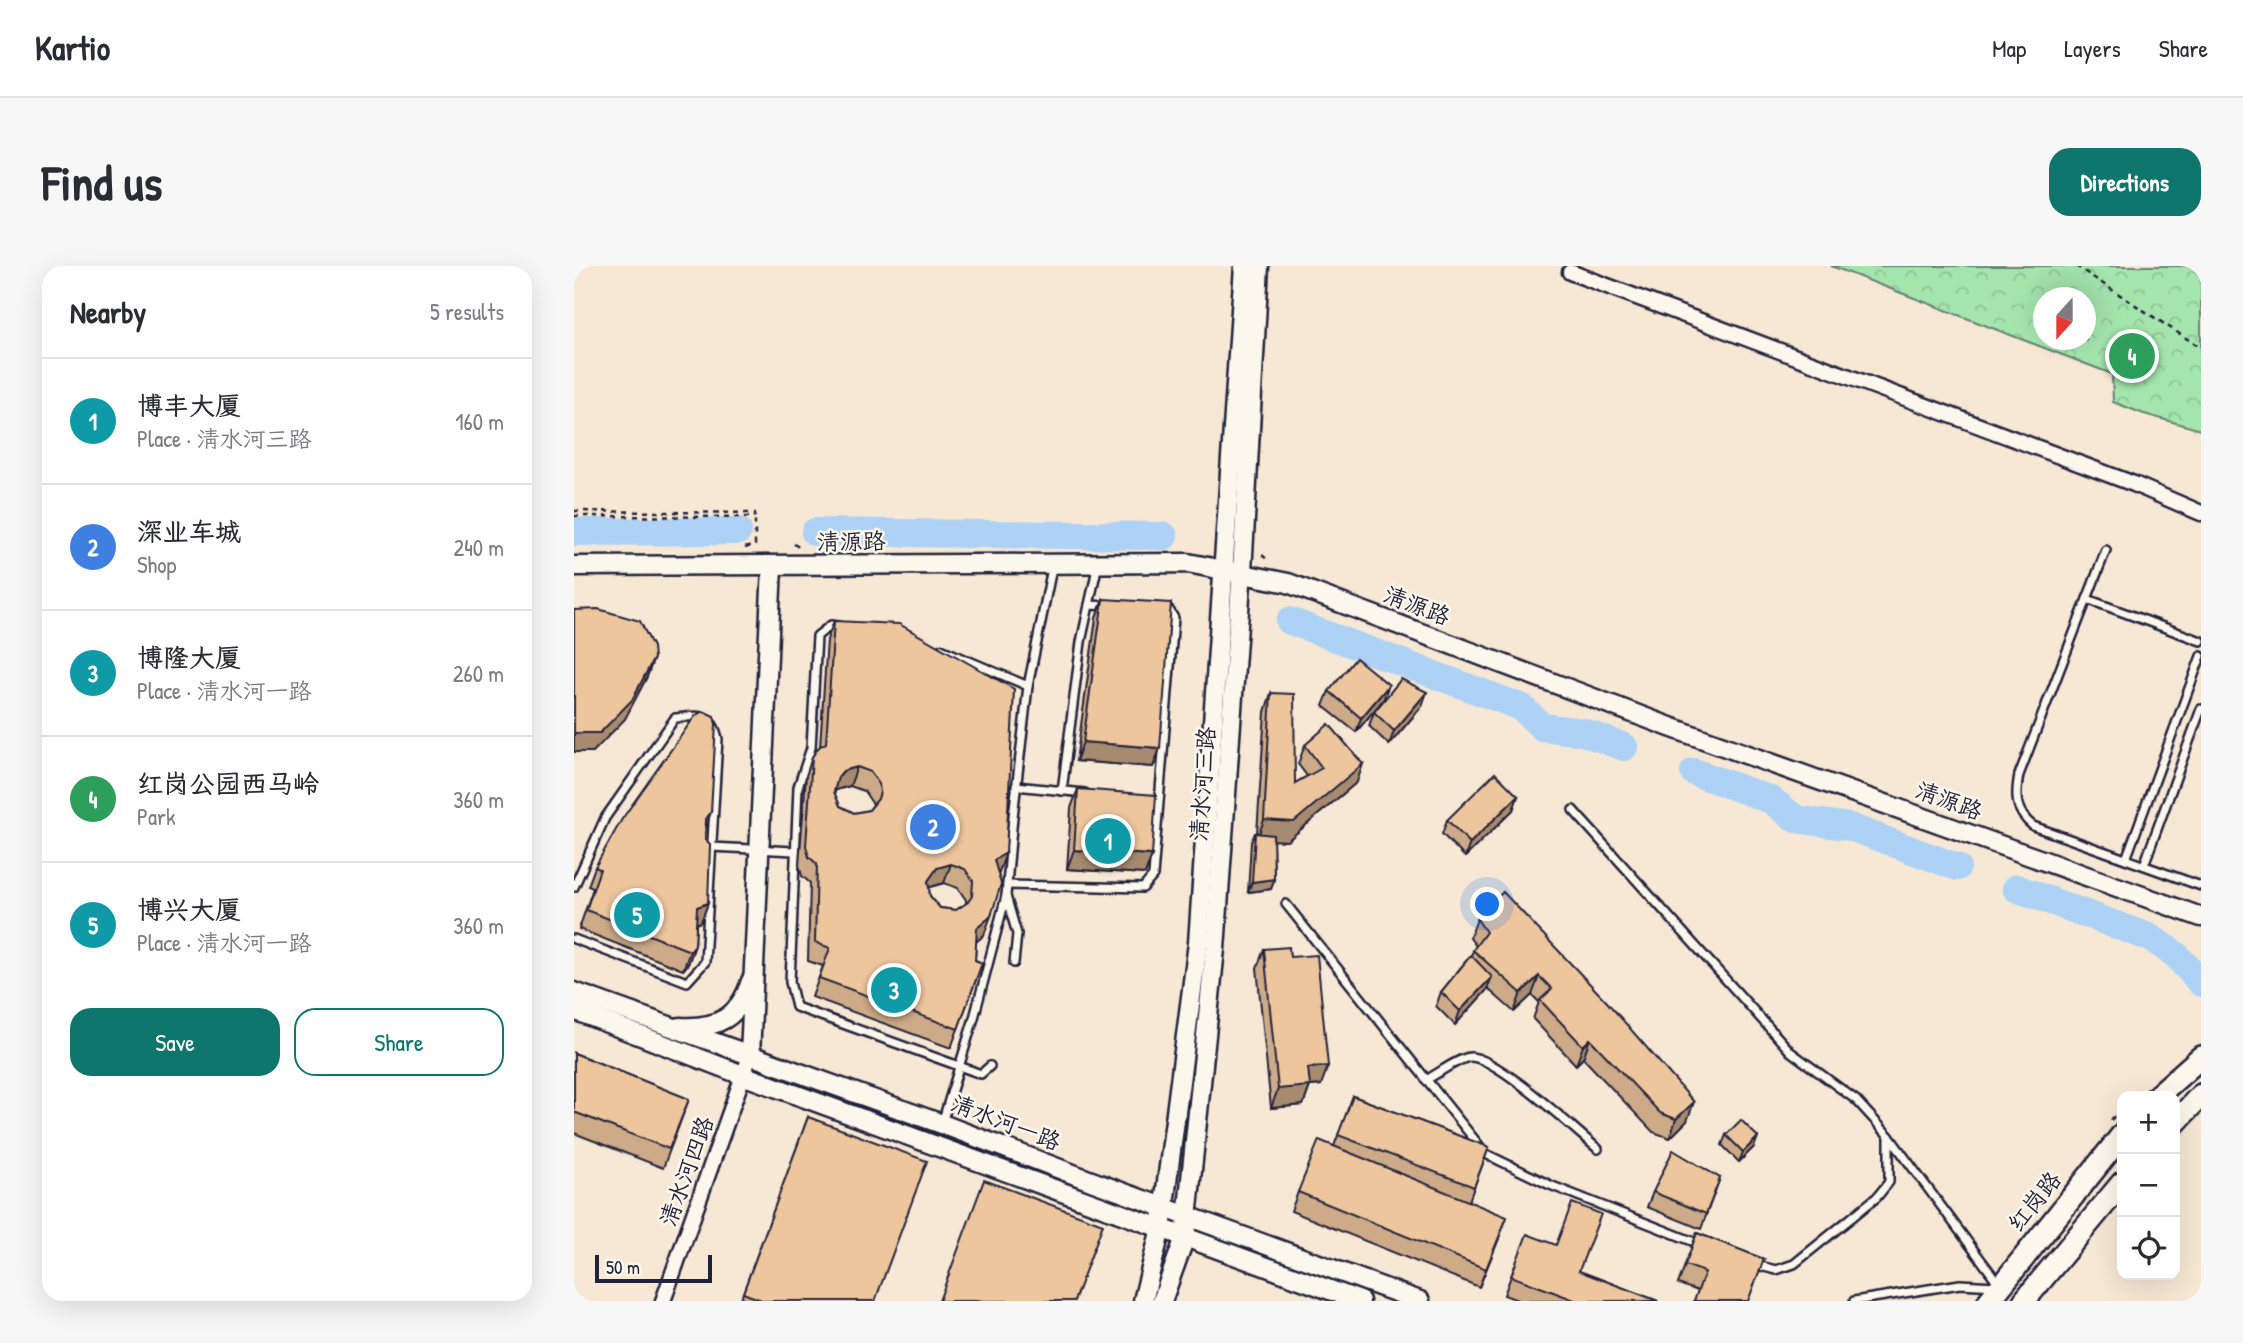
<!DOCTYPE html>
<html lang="en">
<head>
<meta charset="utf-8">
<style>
  body { margin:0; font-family:"Patrick Hand","LXGW WenKai TC",sans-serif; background:#f7f7f7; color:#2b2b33 }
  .controls { position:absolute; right:21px; bottom:21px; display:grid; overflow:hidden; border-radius:14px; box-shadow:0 7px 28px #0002 }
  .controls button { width:63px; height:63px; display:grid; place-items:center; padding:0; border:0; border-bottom:2px solid #e1e1e2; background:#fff; color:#2b2b33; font:35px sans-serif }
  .compass { position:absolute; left:1459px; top:21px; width:63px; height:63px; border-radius:50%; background:#fff; box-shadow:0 7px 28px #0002; rotate:201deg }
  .scale { position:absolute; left:21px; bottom:18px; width:117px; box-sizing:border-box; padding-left:7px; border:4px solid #22223b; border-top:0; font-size:19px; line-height:24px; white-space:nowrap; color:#22223b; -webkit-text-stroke:5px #fbf7ec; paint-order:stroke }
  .you { position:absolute; left:914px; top:639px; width:24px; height:24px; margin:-18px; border:5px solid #fff; border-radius:50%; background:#1a73e8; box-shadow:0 0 0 10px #1a73e833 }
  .badge { display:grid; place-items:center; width:46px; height:46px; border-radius:50%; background:#0f766e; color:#fff; font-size:23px; font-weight:700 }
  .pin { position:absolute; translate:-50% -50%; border:4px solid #fff; box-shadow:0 2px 7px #0006 }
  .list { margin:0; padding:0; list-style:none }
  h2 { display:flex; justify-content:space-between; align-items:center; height:91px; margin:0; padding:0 28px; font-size:30px }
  h2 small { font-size:23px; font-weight:400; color:#7c7c81 }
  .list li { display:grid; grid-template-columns:46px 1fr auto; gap:21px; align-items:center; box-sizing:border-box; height:126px; padding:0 28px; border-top:2px solid #e1e1e2 }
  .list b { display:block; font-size:26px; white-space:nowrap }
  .list p { margin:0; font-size:23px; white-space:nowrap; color:#7c7c81 }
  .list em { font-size:23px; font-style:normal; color:#7c7c81 }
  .actions { display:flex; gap:14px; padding:21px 28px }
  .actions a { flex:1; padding:16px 0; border:2px solid #0f766e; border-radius:21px; text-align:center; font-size:24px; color:#0f766e }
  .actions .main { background:#0f766e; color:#fff }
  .icon { flex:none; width:38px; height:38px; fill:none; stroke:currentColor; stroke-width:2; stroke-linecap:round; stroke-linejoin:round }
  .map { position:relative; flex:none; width:1627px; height:1035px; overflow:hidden; border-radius:21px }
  header { display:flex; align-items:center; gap:42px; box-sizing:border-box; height:98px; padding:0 35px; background:#fff; border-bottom:2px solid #e1e1e2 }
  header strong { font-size:33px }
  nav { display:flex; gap:38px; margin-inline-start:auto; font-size:24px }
  .intro { display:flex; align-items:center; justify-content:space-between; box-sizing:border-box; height:168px; padding:0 42px }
  h1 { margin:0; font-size:49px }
  .button { padding:18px 32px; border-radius:21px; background:#0f766e; color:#fff; font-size:24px; font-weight:700 }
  main { display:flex; gap:42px; padding:0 42px }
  aside { flex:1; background:#fff; border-radius:21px; box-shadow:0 7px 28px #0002 }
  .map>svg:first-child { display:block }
  .forest { fill:url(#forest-crowns); stroke:#638374; stroke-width:2; fill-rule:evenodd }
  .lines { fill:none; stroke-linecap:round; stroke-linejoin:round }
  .river { stroke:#add2f6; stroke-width:28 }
  .service-casing { stroke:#22223b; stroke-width:12 }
  .minor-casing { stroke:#22223b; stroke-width:19 }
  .tertiary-casing { stroke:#22223b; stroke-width:23 }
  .secondary-casing { stroke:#22223b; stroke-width:26 }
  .path { stroke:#22223b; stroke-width:2.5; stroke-dasharray:5 5; stroke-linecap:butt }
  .service { stroke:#fbf7ec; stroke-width:7 }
  .minor { stroke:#fbf7ec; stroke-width:14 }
  .tertiary { stroke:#fbf7ec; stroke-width:18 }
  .secondary { stroke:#fbf7ec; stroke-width:21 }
  .wall { fill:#cdaa88; stroke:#22223b; stroke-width:2; fill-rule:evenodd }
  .shaded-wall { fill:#a78b6f; stroke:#22223b; stroke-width:2 }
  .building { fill:#eec69e; stroke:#22223b; stroke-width:2; fill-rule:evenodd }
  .labels { text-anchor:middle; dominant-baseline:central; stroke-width:5; stroke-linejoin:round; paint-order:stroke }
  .street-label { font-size:23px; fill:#22223b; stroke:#fbf7ec }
</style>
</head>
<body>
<header>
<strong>Kartio</strong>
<nav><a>Map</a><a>Layers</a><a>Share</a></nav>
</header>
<div class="intro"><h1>Find us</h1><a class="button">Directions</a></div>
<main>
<aside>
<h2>Nearby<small>5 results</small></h2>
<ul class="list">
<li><span class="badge" style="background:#0f9aa8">1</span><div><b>博丰大厦</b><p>Place · 清水河三路</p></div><em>160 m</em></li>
<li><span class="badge" style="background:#3f7fe0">2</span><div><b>深业车城</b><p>Shop</p></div><em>240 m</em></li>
<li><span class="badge" style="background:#0f9aa8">3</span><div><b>博隆大厦</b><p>Place · 清水河一路</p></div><em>260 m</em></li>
<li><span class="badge" style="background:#2e9e5b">4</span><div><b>红岗公园西马岭</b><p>Park</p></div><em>360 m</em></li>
<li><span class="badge" style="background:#0f9aa8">5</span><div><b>博兴大厦</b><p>Place · 清水河一路</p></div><em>360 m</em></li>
</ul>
<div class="actions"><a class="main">Save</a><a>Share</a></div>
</aside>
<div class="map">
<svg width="1627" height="1035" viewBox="0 0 1627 1035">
  <defs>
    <pattern id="forest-crowns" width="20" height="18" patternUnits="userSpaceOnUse" patternTransform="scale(1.75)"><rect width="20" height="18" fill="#a4e4ad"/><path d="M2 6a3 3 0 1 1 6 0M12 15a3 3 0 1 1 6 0" fill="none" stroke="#8dc396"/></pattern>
  </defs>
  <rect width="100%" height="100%" fill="#f7e8d5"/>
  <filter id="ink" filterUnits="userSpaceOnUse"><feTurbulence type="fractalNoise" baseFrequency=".0143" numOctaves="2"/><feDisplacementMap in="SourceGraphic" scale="14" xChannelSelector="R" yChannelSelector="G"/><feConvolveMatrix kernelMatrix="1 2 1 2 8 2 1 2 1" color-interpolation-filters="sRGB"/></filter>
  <g filter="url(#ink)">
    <!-- forest -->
    <path class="forest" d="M1257,0h370v164l-57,-16 -31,-12 -1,-28zM1470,32h42v42h-42z"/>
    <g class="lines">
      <!-- river -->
      <g class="river">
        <path d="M0,266l164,-1"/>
        <path d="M241,266l349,4"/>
        <path d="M716,355l231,86 21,20 41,5 41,15"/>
        <path d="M1120,506l77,28 25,19 54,8 107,40"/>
        <path d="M1442,622l135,50 25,17 25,28"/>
      </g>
      <!-- service casing -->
      <g class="service-casing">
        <g id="service">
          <path d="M1532,284l-87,225c-4,21 -4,37 14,51l168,60"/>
          <path d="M1513,333l114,42"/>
          <path d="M515,339l20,1"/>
          <path d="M265,360l-8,-1 -14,11 -6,112 -13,39 -8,195 6,25 185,67 9,-8"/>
          <path d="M367,383l87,37"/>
          <path d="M442,520l69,7"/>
          <path d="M488,525l19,-149 15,-69"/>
          <path d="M999,544l218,242 65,48 33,36 110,148"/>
          <path d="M137,581l83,4"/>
          <path d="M1552,593l75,-203"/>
          <path d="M1570,599l57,-156"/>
          <path d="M433,619l136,3 10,-12 21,-258 -6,-10h-5"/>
          <path d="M0,621l31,-69 70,-100c24,-2 37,-7 43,21l-13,223 -18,20 -113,-43"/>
          <path d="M432,630l11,38 -3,29"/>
          <path d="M712,638l200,250 64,31 152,60"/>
          <path d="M852,814c11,-6 33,-22 44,-23 26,-1 105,73 128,92"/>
          <path d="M368,857l32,-105 32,-122 7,-79 15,-131 23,-113"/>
          <path d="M1178,998l24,6 18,-6 83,-67 12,-15v-46"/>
          <path d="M1280,1035l106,-17 36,2"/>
        </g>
      </g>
      <!-- minor casing -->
      <g class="minor-casing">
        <g id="minor">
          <path d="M996,6l564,212 67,29"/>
          <path d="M89,1035l87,-245"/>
        </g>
      </g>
      <!-- tertiary casing -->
      <g class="tertiary-casing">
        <g id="tertiary">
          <path d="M0,300l614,-3 100,20 382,144 531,190"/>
          <path d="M0,726l368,132 152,58 326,119"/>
          <path d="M0,744l171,66 615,225"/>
          <path d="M106,761c37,2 59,-9 71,-46"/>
          <path d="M176,790l22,-490"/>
          <path d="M569,1035l18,-73 37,-285 46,-677"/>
          <path d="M588,1035l23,-64 30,-288 28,-394 16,-289"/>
        </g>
      </g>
      <!-- secondary casing -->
      <g class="secondary-casing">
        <g id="secondary">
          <path d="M1583,830l44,-39"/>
          <path d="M1601,857l26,-28"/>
          <path d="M1415,1035l133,-166"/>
          <path d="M1450,1035l98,-118"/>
        </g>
      </g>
      <!-- path -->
      <g class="path">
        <path d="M1502,0l125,82"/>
        <path d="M0,245l181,2v4"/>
        <path d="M0,250l181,1"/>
        <path d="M220,278l6,4"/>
        <path d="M171,282l10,-3v-28"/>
        <path d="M688,289l7,6"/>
        <path d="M1559,830l6,-5"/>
        <path d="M1537,854l11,-13"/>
        <path d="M1601,881l7,-7"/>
      </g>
      <!-- service -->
      <use href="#service" class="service"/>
      <!-- minor -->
      <use href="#minor" class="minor"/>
      <!-- tertiary -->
      <use href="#tertiary" class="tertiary"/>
      <!-- secondary -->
      <use href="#secondary" class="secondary"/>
    </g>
    <!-- wall -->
    <g class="wall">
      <path d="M529,333l57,149 -7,19 -77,-6 20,-143z"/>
      <path d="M260,355l165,251 -15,63 -8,7 -1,18 7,3 -31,85 -139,-51 11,-31 -15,-5 2,-78 -8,-7 -3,-11 7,-89 6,-19 8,-10 7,-107zM276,520l14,5 8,12 1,2 -4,5 -15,3 -14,-7 -6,-14 2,-2zM370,617l14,5 8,12v4l-10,6 -16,-2 -10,-12 -1,-7 1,-2z"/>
      <path d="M755,425l54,9 -27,32 -33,-26z"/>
      <path d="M697,427l24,90 12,-7 -9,-12 7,-19 52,37 -70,59 -14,-1 1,39 -3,10 -23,3 3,-50 4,-9h2l8,-121z"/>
      <path d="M848,440l-33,39 -20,-19 5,-14z"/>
      <path d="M504,523l74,66 -7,19 -78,-5 4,-61z"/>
      <path d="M944,530l-5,14 -48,47 -23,-23 5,-14z"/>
      <path d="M137,546l-5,15 -1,11 3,65 -7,19 -5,1 -1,22 -7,19 -5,6 -104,-41 14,-41 -5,-2 7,-19z"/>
      <path d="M929,626l184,229 -17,17 -17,-6 -70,-74 -7,7 -43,-46 6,-17 -7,-7 -18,17 -27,-24 -1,3 -31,34 -19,-19 5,-14 30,-37 5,-9 -6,-8 7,-19z"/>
      <path d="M690,683l26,8 31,128 -11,1 -7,19 -32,3 -14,-140z"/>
      <path d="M0,787l115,46 -26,69 -89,-35z"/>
      <path d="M779,830l136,51 -20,54 31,35 -21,51 -188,-76 7,-19 36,-46z"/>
      <path d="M234,851l67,184h-135z"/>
      <path d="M1152,869l28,12 -15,15 -17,-17z"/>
      <path d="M1146,912l-19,51 -54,-22 6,-15z"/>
      <path d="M1123,967l67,26 -66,32 -20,-7z"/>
      <path d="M1005,1005l79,30h-138l-16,-6 7,-19z"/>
    </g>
    <!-- shaded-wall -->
    <g class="shaded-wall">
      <path d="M80,392l-7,19 -22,42 -32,33h-19v-19z"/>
      <path d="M815,419l-6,15 -27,32 5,-14z"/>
      <path d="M853,426l-5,14 -33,39 5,-14z"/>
      <path d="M509,476l77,6 -7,19 -77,-6z"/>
      <path d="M789,498l-6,18 -70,59 -30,-2 7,-19z"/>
      <path d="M283,501l-7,19 -14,4 -5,6 7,-19 5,-6z"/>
      <path d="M944,530l-5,14 -48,47 5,-14z"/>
      <path d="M500,584l78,5 -7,19 -78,-5z"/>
      <path d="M432,587l-7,19 -12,7 7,-19z"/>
      <path d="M377,598l-7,19 -14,4 -9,13 7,-19 9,-13z"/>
      <path d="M700,613l-3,10 -23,3 4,-10z"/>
      <path d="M134,637l-7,19 -11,4 7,-19z"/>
      <path d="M417,650l-7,19 -14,12 7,-19z"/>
      <path d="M121,679l-7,19 -5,6 7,-19z"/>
      <path d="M965,710l-7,19 -18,17 7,-19z"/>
      <path d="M918,711l-6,14 -31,34 5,-14z"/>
      <path d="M1016,773l-7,19 -7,7 7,-19z"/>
      <path d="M754,800l-7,19 -11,1 -7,19 -32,3 7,-19 30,-21z"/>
      <path d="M1120,836l-7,19 -17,17 6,-19z"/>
      <path d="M1184,871l-4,10 -15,15 4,-10z"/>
      <path d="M933,951l-7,19 -21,51 7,-18z"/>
    </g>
    <!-- building -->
    <g class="building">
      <path d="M529,333l68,4 -11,145 -77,-6z"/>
      <path d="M24,343l42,12 13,26 1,11 -22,42 -32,33h-26v-123z"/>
      <path d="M260,355l65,3 115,65 -8,164 -12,7 7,24 -10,32 -14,12 -2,32 7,3 -24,66 -139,-51 11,-30 -15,-6 2,-78 -8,-7 -3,-11 6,-89 7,-10 7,-4zM283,501l14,5 8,12 1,8 -2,7 -9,11 -15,3 -14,-7 -6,-14 4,-15 5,-6zM377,598l14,5 8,12 -1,15 -4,6 -12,8 -16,-2 -10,-12 -2,-15 9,-13z"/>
      <path d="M782,392l33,27 -28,33 -32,-27z"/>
      <path d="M827,413l26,13 -33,39 -20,-19z"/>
      <path d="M697,427l23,1 1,89 27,-15 -17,-23 24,-21 34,40 -69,58 -30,-2z"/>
      <path d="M129,445l11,5 2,8 -5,88 -5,7 -1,19 5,7 -2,58 -11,4 -2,38 -5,6 -104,-41 14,-41 -5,-2 27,-48 73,-103z"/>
      <path d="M921,507l23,23 -48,47 -23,-23z"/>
      <path d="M504,523l78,6 -4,60 -78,-5z"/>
      <path d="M681,567l18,2 1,44 -22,3z"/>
      <path d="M929,626l104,110 87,100 -18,17 -16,-6 -70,-74 -7,7 -43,-46 12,-11 -13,-13 -18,17 -48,-43 13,-18 -9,-13z"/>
      <path d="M715,681l1,10 27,-2 11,111 -20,2 2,18 -32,3 -14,-140z"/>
      <path d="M897,689l21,22 -32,34 -19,-19z"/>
      <path d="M0,787l115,46 -20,50 -95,-37z"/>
      <path d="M779,830l136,51 -15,40 -136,-52z"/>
      <path d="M234,851l119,44 -52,140h-111l-21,-8z"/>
      <path d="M1167,854l17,17 -15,15 -17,-17z"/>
      <path d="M745,874l188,77 -21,52 -188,-77z"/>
      <path d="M1099,884l47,28 -14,36 -53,-22z"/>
      <path d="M410,914l119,44 -29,77h-135z"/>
      <path d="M998,937l29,11 -22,57 79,30h-81l-66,-25 16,-42 29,11z"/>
      <path d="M1123,967l67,26 -16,42h-54l11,-29 -20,-7z"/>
    </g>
  </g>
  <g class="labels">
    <!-- street labels -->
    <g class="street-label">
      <text transform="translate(277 275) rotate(-1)">清源路</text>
      <text transform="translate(843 339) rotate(21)">清源路</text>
      <text transform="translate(628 518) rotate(-86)">清水河三路</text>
      <text transform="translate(1375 534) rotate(20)">清源路</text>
      <text transform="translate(432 856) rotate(21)">清水河一路</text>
      <text transform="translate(112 905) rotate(-70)">清水河四路</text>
      <text transform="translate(1460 935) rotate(-51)">红岗路</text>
    </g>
  </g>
</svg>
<div class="controls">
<button>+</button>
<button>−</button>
<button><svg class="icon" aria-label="locate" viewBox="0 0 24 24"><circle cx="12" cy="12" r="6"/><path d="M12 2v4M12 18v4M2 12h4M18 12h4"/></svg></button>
</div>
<svg class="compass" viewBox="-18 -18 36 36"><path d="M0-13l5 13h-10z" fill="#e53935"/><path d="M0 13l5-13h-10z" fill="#7c7c81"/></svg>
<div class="scale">50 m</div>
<div class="you"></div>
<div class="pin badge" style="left:534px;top:575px;background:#0f9aa8">1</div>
<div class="pin badge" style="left:359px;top:561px;background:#3f7fe0">2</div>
<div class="pin badge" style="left:320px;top:724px;background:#0f9aa8">3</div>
<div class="pin badge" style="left:1558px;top:90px;background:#2e9e5b">4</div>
<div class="pin badge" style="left:63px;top:649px;background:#0f9aa8">5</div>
</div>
</main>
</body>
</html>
